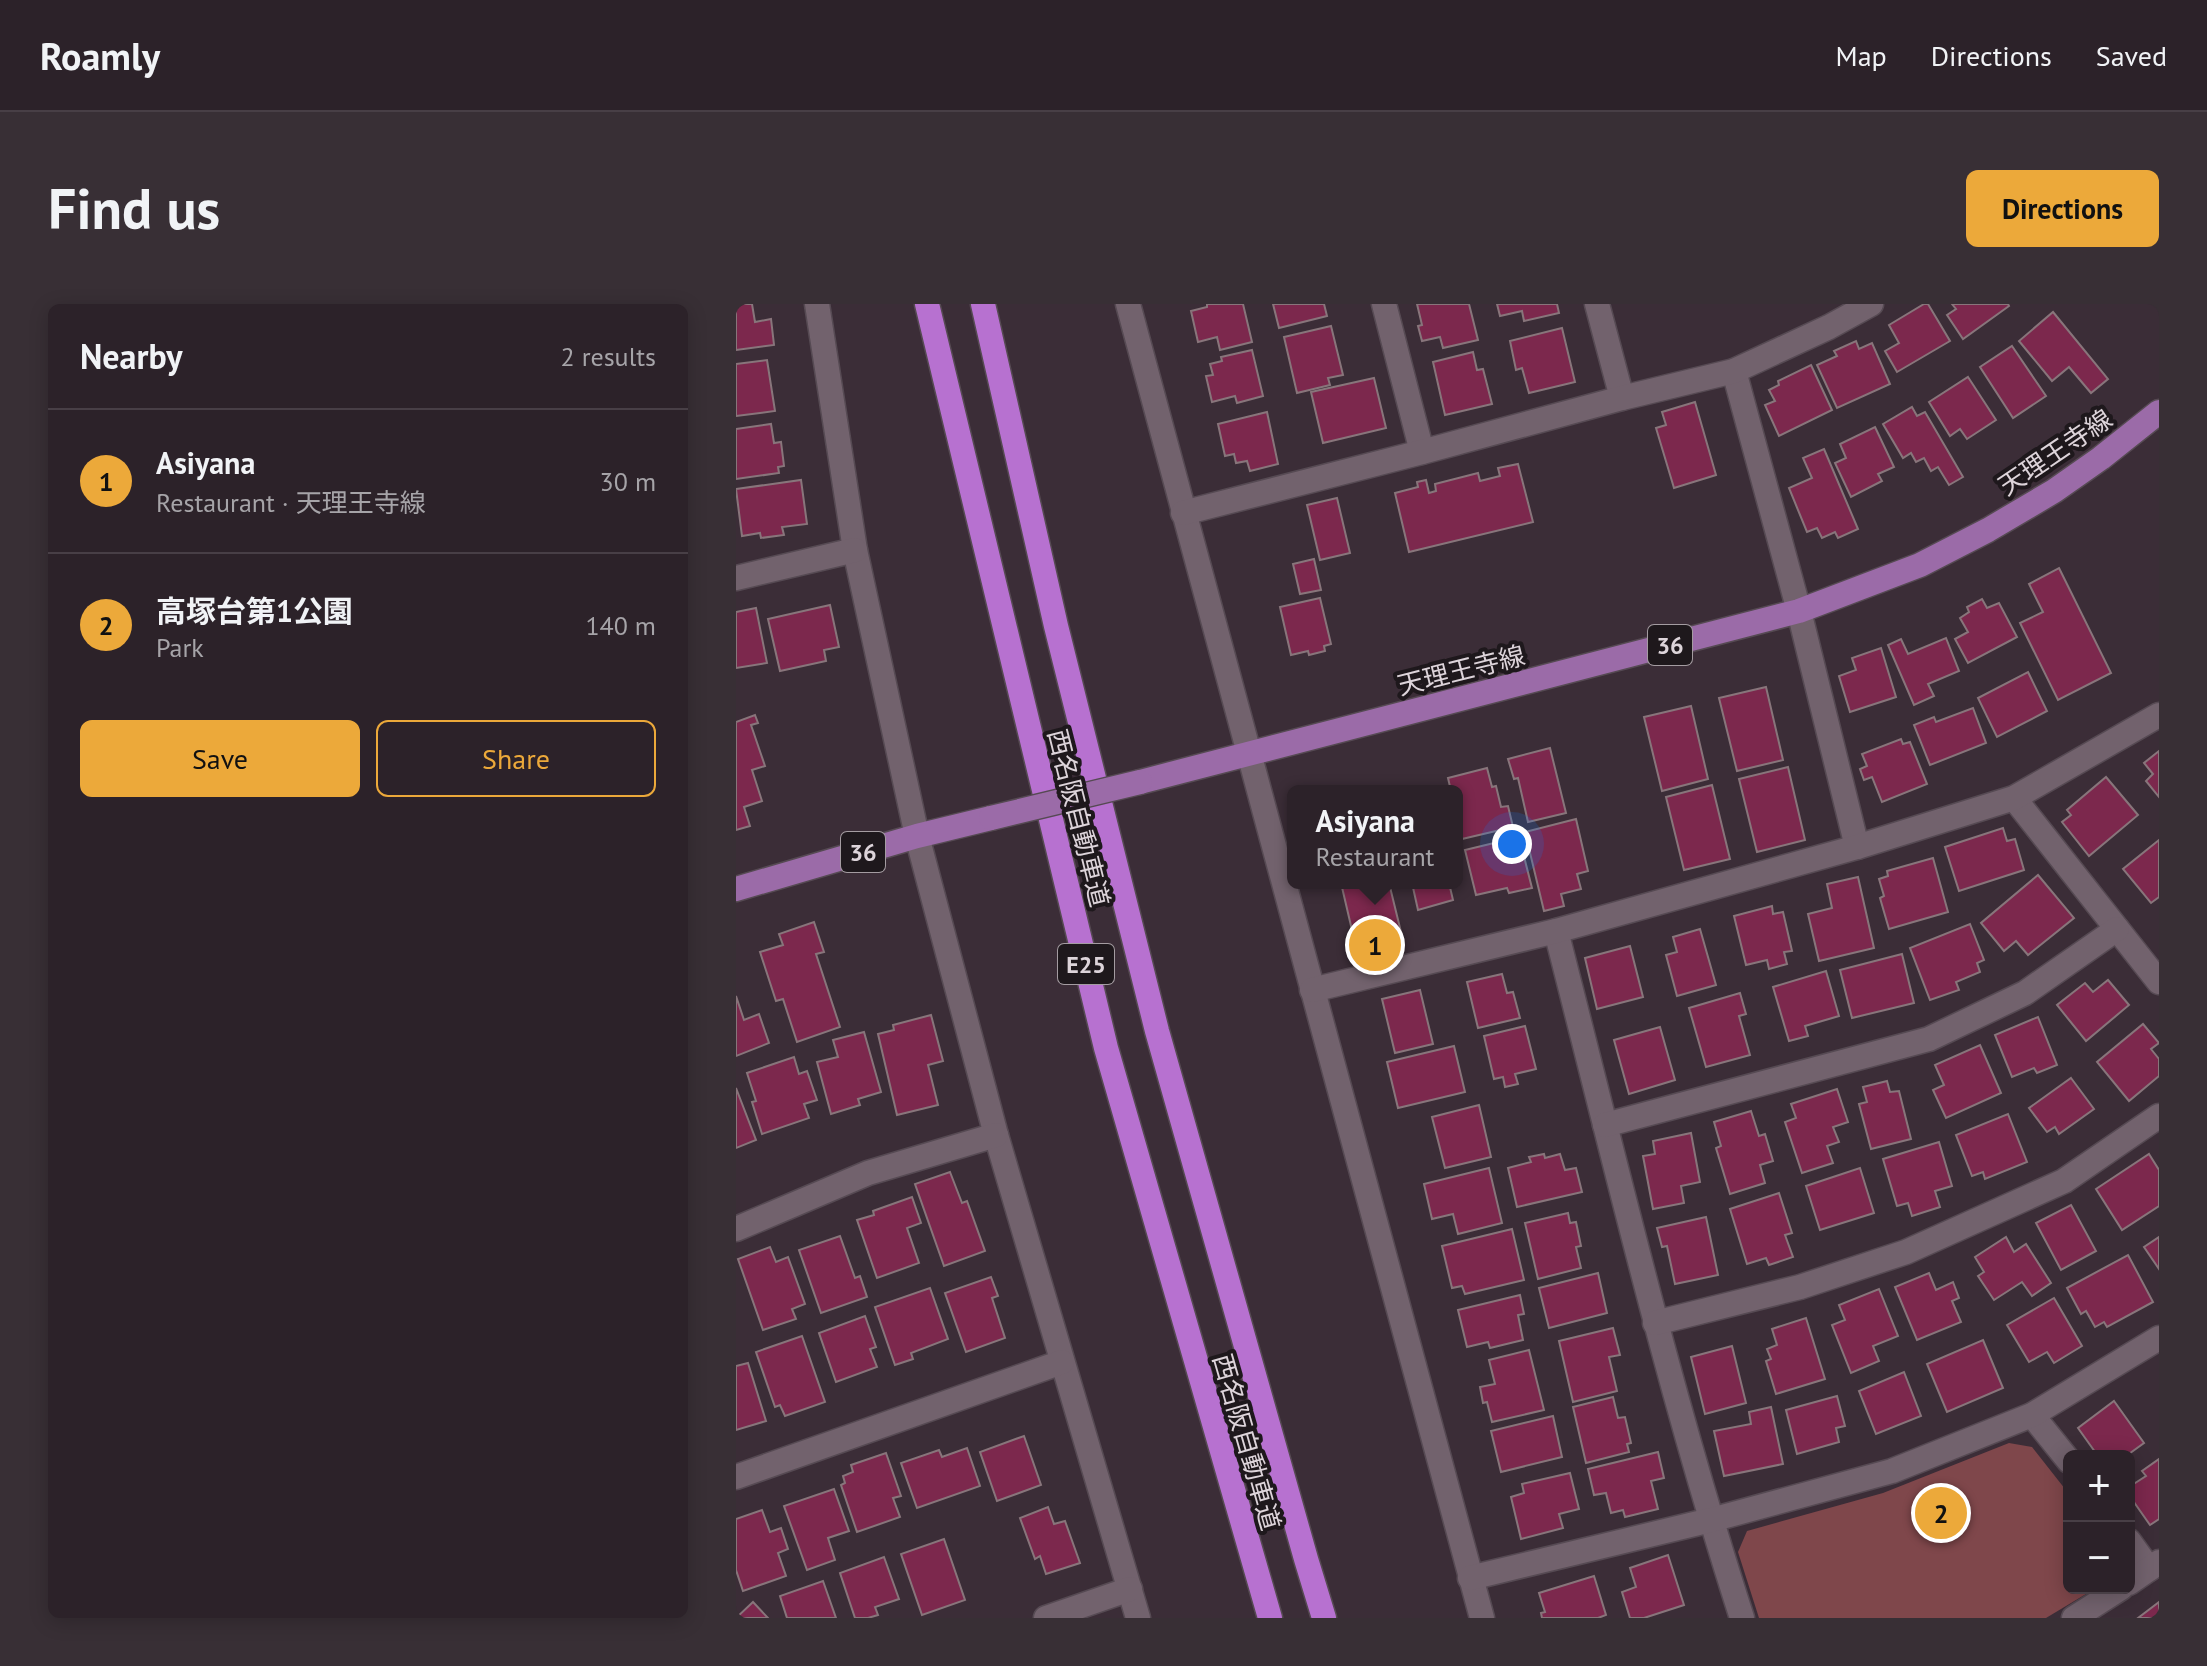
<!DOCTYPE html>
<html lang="en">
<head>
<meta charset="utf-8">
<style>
  body { margin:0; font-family:"PT Sans","Noto Sans JP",sans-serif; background:#382f35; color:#f1f3f6 }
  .controls { position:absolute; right:24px; bottom:24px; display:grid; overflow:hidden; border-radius:12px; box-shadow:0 4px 20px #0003 }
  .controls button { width:72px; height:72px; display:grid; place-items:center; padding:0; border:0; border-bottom:2px solid #483f46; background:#2c2229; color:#f1f3f6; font:40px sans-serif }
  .you { position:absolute; left:776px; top:540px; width:28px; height:28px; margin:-20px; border:6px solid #fff; border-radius:50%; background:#1a73e8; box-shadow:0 0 0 12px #1a73e833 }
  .badge { display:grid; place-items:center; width:52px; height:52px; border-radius:50%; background:#eca93a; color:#111; font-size:26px; font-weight:700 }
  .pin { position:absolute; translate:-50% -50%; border:4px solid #fff; box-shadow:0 2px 8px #0006 }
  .popup { position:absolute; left:551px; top:481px; width:176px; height:104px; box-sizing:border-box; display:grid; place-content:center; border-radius:12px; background:#2c2229; filter:drop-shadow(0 2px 6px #0005); font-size:26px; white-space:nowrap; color:#a6a4a8 }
  .popup b { font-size:30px; color:#f1f3f6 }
  .popup::after { content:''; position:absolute; left:50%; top:100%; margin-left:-16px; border:16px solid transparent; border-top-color:#2c2229 }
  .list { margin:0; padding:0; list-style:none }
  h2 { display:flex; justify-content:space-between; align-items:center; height:104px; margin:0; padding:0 32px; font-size:34px }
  h2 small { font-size:26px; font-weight:400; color:#a6a4a8 }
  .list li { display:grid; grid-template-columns:52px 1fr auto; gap:24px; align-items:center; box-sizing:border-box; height:144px; padding:0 32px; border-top:2px solid #483f46 }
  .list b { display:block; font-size:30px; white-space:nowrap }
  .list p { margin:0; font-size:26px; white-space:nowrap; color:#a6a4a8 }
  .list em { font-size:26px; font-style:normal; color:#a6a4a8 }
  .actions { display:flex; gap:16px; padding:24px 32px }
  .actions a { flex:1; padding:18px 0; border:2px solid #eca93a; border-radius:12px; text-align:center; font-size:28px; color:#eca93a }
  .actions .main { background:#eca93a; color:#111 }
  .map { position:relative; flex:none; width:1423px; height:1314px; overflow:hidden; border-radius:12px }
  header { display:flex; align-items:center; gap:48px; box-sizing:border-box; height:112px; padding:0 40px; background:#2c2229; border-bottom:2px solid #483f46 }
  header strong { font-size:38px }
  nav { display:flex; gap:44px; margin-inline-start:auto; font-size:28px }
  .intro { display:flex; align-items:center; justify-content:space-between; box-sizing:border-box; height:192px; padding:0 48px }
  h1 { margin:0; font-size:56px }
  .button { padding:20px 36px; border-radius:12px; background:#eca93a; color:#111; font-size:28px; font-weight:700 }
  main { display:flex; gap:48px; padding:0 48px }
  aside { flex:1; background:#2c2229; border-radius:12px; box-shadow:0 4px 20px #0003 }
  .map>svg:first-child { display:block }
  .green { fill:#7f474b }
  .building { fill:#7c284d; stroke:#88757b; stroke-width:2 }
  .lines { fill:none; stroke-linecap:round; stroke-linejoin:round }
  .minor-casing { stroke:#564a53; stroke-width:27 }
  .major-casing { stroke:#564a53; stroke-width:27 }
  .highway-casing { stroke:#564a53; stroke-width:27 }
  .minor { stroke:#72626d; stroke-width:24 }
  .major { stroke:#9b6ba8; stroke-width:24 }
  .highway { stroke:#b771d0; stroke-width:24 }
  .major-bridge-casing { stroke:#564a53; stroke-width:27; stroke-linecap:butt }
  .major-bridge { stroke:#9b6ba8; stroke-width:24 }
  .labels { text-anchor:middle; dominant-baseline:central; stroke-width:8; stroke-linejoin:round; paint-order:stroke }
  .shield { fill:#1e181c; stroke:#a49ca1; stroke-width:2 }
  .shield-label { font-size:24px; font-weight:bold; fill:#ddd4da }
  .street-label { font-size:26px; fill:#ddd4da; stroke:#1e181c }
</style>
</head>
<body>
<header>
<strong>Roamly</strong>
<nav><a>Map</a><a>Directions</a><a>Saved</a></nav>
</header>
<div class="intro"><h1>Find us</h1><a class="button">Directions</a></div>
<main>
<aside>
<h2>Nearby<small>2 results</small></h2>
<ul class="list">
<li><span class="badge">1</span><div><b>Asiyana</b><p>Restaurant · 天理王寺線</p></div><em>30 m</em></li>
<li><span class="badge">2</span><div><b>高塚台第1公園</b><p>Park</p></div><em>140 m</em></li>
</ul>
<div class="actions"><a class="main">Save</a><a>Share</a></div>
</aside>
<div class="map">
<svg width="1423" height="1314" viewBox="0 0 1423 1314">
  <rect width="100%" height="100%" fill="#3b2d37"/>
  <!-- green -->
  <path class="green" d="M1273,1139l23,4 37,47v94h27l-50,30h-287l-21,-66 9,-21 136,-38z"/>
  <!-- building -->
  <g class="building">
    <path d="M0,0h16l3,18 16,-3 3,26 -38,5z"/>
    <path d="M471,0h36l9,38 -32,8 -3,-13 -19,5 -7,-31 16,-4z"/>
    <path d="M537,0h51l3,12 -48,12z"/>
    <path d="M681,0h52l9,36 -35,8 -3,-11 -18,4 -4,-15 4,-1z"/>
    <path d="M761,0h60l2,9 -35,8 -2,-10 -22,5z"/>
    <path d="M1188,0h4l22,37 -53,31 -12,-21 14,-8 -10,-18z"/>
    <path d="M1216,0h56l1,2 -46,33 -16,-24 9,-6z"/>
    <path d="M1317,8l55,67 -17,14 -22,-26 -17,14 -33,-40z"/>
    <path d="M595,22l12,49 -15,3 2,7 -33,8 -13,-56z"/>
    <path d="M826,24l13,54 -46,11 -7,-25 -6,2 -6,-29z"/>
    <path d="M1120,37l3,8 13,-6 18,41 -53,24 -20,-43 20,-9 -3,-5z"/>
    <path d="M1276,42l34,50 -33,22 -33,-51z"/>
    <path d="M516,46l11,46 -26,7 -2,-7 -23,6 -6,-26 7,-1 -3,-11 12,-3 -1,-4z"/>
    <path d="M737,48l4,18 6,-1 9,35 -47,11 -12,-53z"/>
    <path d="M31,56l8,51 -39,5v-52z"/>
    <path d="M1075,61l21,45 -53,26 -14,-31 10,-4 -6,-11 10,-5 -1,-4z"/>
    <path d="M1232,73l28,43 -29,19 -7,-10 -10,7 -21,-34z"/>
    <path d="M638,74l12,50 -63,15 -12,-51z"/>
    <path d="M959,98l21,73 -42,13 -18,-60 10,-3 -4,-13z"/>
    <path d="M1176,103l5,9 8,-4 38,65 -14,8 -11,-18 -7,4 -7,-13 -8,4 -5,-9 -8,5 -20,-34z"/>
    <path d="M531,108l11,52 -28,7 -3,-10 -11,2 -2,-9 -9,2 -7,-32z"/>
    <path d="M35,120l3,19 7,-1 3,24 -6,1 1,6 -43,6v-50z"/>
    <path d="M1139,123l19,40 -16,7 4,7 -31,16 -16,-34 11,-5 -6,-14z"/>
    <path d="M1088,145l34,80 -20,9 -3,-6 -13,6 -5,-10 -10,4 -18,-44 23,-10 -9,-20z"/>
    <path d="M782,160l15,58 -124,30 -14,-59 23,-6 -1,-5 9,-2 3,13 7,-2 -1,-7 43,-11 2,8 20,-5 -2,-8z"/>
    <path d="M65,176l6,44 -25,3 2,8 -23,3 -1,-5 -18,3 -6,-47z"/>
    <path d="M601,194l13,55 -30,7 -13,-55z"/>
    <path d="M578,255l7,31 -21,4 -7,-30z"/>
    <path d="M1323,264l52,105 -53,27 -38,-77 23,-11 -14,-28z"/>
    <path d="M584,294l11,46 -7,2 1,5 -16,4 -1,-4 -17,4 -11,-48z"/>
    <path d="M1246,295l5,9 12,-5 18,34 -49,26 -13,-24 13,-7 -8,-14 9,-6 -2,-5z"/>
    <path d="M94,301l9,42 -15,3 2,11 -46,10 -12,-52z"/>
    <path d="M20,304l11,55 -31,5v-56z"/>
    <path d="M1210,334l13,33 -31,13 6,12 -20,9 -26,-60 13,-6 7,15z"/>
    <path d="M1145,344l15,49 -46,15 -11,-36 17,-6 -4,-12z"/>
    <path d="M1292,368l19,39 -50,26 -19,-39z"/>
    <path d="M1030,383l17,73 -46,11 -18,-73z"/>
    <path d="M955,402l17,73 -46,12 -18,-74z"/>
    <path d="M1237,404l13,35 -56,22 -16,-40 20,-8 2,5z"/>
    <path d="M19,411l3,8 -7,2 14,41 -13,4 10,31 -18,6 6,19 -14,4v-108z"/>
    <path d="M1165,435l2,5 7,-2 17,42 -45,18 -10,-25 -8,3 -4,-11 7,-3 -5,-12z"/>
    <path d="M814,444l16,65 -38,9 -10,-44 -4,1 -6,-20z"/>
    <path d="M1423,447v46l-13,-16 7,-7 -9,-11z"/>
    <path d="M1052,463l17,73 -48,12 -18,-73z"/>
    <path d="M751,464l5,19 4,-1 5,21 7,-1 5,21 -51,12 -5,-23v-25h-6l-3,-13z"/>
    <path d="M1370,473l32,38 -49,41 -27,-34 9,-7 -4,-5z"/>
    <path d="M976,481l18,74 -46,11 -18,-73z"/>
    <path d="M840,515l12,52 -11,3 4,15 -20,5 3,12 -20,5 -19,-79z"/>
    <path d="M1267,524l4,13 8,-2 9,31 -65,21 -14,-44z"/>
    <path d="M783,533l13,51 -23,5 -2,-5 -31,7 -11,-45z"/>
    <path d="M1423,536v57l-8,6 -28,-34z"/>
    <path d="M1197,554l15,54 -59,17 -9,-31 4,-2 -5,-17 9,-3 -1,-5z"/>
    <path d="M1302,571l36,43 -46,37 -12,-14 -12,10 -23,-28z"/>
    <path d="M1122,573l16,71 -55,13 -11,-47 24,-6 -5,-24z"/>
    <path d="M605,579h48l12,49 -46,11z"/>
    <path d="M676,579h37l4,17 -35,10z"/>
    <path d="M1036,602l1,8 10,-2 9,39 -8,1 3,12 -18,5 -2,-9 -21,5 -12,-49z"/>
    <path d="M78,618l10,30 -8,2 24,73 -43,15 -14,-43 -7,2 -16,-49 23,-7 -4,-11z"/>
    <path d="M1234,620l14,36 -7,3 3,9 -24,10 3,8 -29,10 -20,-52z"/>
    <path d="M964,625l16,56 -39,11 -11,-41 11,-3 -4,-15z"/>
    <path d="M894,642l13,51 -46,12 -12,-51z"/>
    <path d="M1166,650l12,49 -62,15 -12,-48z"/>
    <path d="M1090,667l13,45 -34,10 3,10 -19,5 -16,-54z"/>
    <path d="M766,670l5,19 6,-1 7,26 -42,10 -11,-46z"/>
    <path d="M1372,676l21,25 -43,36 -29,-36 28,-22 8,9z"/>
    <path d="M684,686l13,54 -38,9 -13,-54z"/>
    <path d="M1004,689l6,21 -7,2 11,39 -44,12 -17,-59z"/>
    <path d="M0,692l8,24 15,-6 10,29 -33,13z"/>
    <path d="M195,711l12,46 -15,4 10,40 -41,10 -19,-81 16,-4 -1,-5z"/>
    <path d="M1302,713l19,48 -20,8 -3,-5 -22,9 -17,-42z"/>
    <path d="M1407,720l16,19 -8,6 8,10v17l-30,25 -32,-39z"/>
    <path d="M789,722l11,43 -21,5 3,10 -13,3 -2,-10 -9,2 -10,-43z"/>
    <path d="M924,723l15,53 -46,14 -15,-54z"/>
    <path d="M128,728l17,60 -23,7 2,6 -29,9 -14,-52 21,-5 -5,-17z"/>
    <path d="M1244,741l21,48 -55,25 -13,-28 11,-5 -9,-20z"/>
    <path d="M718,742l11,46 -67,16 -11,-46z"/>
    <path d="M58,753l5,17 8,-3 10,29 -13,4 5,14 -47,16 -10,-32 4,-1 -9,-28z"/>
    <path d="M1335,774l23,31 -35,25 -4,-7 -8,5 -18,-24z"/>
    <path d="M1151,777l3,11 9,-1 12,48 -40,10 -12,-45 8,-2 -4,-15z"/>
    <path d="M0,784l20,52 -20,8z"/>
    <path d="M1101,785l11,33 -15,5 6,15 -12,4 6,17 -31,10 -17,-51 11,-4 -5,-14z"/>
    <path d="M743,801l12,52 -46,11 -13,-51z"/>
    <path d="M1015,807l8,25 6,-2 8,27 -13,4 5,18 -35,11 -14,-46 5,-2 -7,-24z"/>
    <path d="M1272,810l19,48 -42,17 -2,-7 -11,4 -16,-41z"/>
    <path d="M955,829l9,49 -19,4 3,17 -31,6 -10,-53 12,-2 -2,-13z"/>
    <path d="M1203,838l13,44 -17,5 5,16 -28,9 -4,-13 -11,3 -14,-47z"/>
    <path d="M808,850l1,4 15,-4 5,16 11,-2 6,24 -65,15 -9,-39 23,-6 -2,-5z"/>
    <path d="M1413,850l10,16v36l-37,24 -26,-41z"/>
    <path d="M753,864l13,55 -44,11 -5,-20 -21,5 -8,-35z"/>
    <path d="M1124,864l14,45 -54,17 -14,-44z"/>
    <path d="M214,868l12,31 5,-2 18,50 -41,15 -29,-82z"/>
    <path d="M1043,889l13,40 -7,2 8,22 -24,8 -3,-7 -19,6 -17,-55z"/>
    <path d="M176,893l9,26 -14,5 12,35 -42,15 -20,-58 17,-5 -1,-4z"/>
    <path d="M1335,901l25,46 -35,19 -25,-47z"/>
    <path d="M832,909l2,10 6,-1 5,24 -5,1 5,21 -43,11 -13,-56z"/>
    <path d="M970,913l12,58 -43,9 -8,-38 -5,1 -5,-19z"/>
    <path d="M776,925l12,51 -59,14 -3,-8 -10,2 -10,-42z"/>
    <path d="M104,932l15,42 5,-2 7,21 -46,16 -22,-63z"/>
    <path d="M1270,933l8,15 12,-8 25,39 -19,13 -10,-14 -28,18 -16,-24 6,-4 -9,-15z"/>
    <path d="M1423,933v32l-15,-22z"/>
    <path d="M34,943l6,15 12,-5 17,47 -13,5 4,10 -33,11 -25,-71z"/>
    <path d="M1392,951l25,47 -46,25 -3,-5 -9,5 -9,-16 -5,3 -14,-26z"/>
    <path d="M862,969l9,40 -58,15 -10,-40z"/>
    <path d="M1193,969l7,17 17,-8 6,16 -7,3 9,21 -44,18 -22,-53z"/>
    <path d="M255,973l7,19 -6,2 13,40 -39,14 -21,-59z"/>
    <path d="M194,984l18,51 -37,14 2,6 -18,6 -20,-58z"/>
    <path d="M1143,985l19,47 -25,10 6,15 -28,12 -19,-48 13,-5 -6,-15z"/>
    <path d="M784,991l4,19 -6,1 5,25 -33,8 -2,-6 -21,5 -9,-37z"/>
    <path d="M1318,994l28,48 -28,17 -7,-11 -18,10 -22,-37z"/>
    <path d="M129,1012l11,31 -6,2 7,18 -41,15 -17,-49z"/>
    <path d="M1070,1014l19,61 -49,15 -10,-33 5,-2 -4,-10 10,-4 -5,-16z"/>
    <path d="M877,1024l7,27 -11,2 8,34 -44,11 -14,-61z"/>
    <path d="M66,1032l23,66 -40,14 -5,-11 -5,2 -19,-55z"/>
    <path d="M1247,1036l20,48 -56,24 -20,-48z"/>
    <path d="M996,1042l14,57 -41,11 -14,-57z"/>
    <path d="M793,1046l15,60 -52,12 -5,-20 -4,1 -3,-16 15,-3 -6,-24z"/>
    <path d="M12,1059l18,58 -30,9v-64z"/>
    <path d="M1168,1068l17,44 -45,18 -17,-43z"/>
    <path d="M1101,1092l8,30 -9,2 3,14 -42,12 -11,-44z"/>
    <path d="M877,1093l5,21 7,-1 6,26 -4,1 2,8 -43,11 -13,-56z"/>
    <path d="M1378,1097l30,42 -18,13h-28l-20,-28z"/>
    <path d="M1035,1103l12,57 -59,12 -10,-45 37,-7 -2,-12z"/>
    <path d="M817,1112l9,41 -61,15 -10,-41z"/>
    <path d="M288,1132l17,49 -44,16 -17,-49z"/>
    <path d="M231,1144l13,38 -63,22 -16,-45 38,-13 3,7z"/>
    <path d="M922,1148l6,26 -13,3 7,28 -33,8 -2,-7 -12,3 -5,-20 -12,2 -6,-26z"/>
    <path d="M150,1149l15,43 -8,2 7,19 -43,15 -16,-47 4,-2 -2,-7 10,-4 -2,-7z"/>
    <path d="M1423,1155v60l-9,6 -21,-30v-8l17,-11 -4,-5z"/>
    <path d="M834,1169l9,36 -20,5 4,14 -42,11 -10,-42 13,-4 -2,-9z"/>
    <path d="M98,1185l15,42 -21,7 7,22 -28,10 -23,-64z"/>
    <path d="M312,1203l6,17 11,-3 15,42 -34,11 -6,-18 -5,3 -15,-41z"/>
    <path d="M26,1206l8,22 11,-4 7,21 -10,4 8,23 -43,15 -7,-21v-51z"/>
    <path d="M208,1235l21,61 -43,15 -21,-61z"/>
    <path d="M932,1251l16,50 -40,13h-14l-8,-26 14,-5 -6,-19z"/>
    <path d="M148,1253l15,42 -24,8 3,8 -10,3h-13l-15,-45z"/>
    <path d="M858,1272l12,39 -8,3h-56l-1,-5 4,-1 -6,-19z"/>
    <path d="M87,1277l13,37h-49l-7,-22z"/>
    <path d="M17,1298l15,16h-32z"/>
    <path d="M1423,1298v16h-21z"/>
  </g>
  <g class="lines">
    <!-- minor casing -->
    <g class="minor-casing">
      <g id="minor">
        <path d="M81,0l38,246 62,286 79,299 142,483"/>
        <path d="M392,0l354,1314"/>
        <path d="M648,0l38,148"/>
        <path d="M861,0l25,94"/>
        <path d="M998,67l65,240 58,236"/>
        <path d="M447,209l239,-61 200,-54 112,-27 95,-44 42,-23"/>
        <path d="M0,274l119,-28"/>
        <path d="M1278,494l145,184"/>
        <path d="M820,627c59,230 113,461 186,687"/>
        <path d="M576,686l244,-59 301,-84 157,-49 145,-83"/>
        <path d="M869,821l324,-86 96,-46 92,-64"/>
        <path d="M0,925l132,-56 128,-38"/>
        <path d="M919,1019l145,-36 106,-35 158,-71 95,-65"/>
        <path d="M1296,1111l37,46"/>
        <path d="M0,1173l326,-115"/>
        <path d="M1393,1237l20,28"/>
        <path d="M734,1274l241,-58 181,-49 140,-56 127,-77"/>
        <path d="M1393,1279l30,-21"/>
        <path d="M310,1314l84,-29"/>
        <path d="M1338,1314l47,-30"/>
      </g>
    </g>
    <!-- major casing -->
    <g class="major-casing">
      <g id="major">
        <path d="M404,478l659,-171 121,-46 68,-35 66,-39 47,-33 58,-46"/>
        <path d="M0,585l181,-53 74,-18"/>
      </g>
    </g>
    <!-- highway casing -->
    <g class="highway-casing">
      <g id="highway">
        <path d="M191,0l179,744 164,570"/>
        <path d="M247,0l73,322 101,405 149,528 18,59"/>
      </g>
    </g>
    <!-- minor -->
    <use href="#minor" class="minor"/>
    <!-- major -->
    <use href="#major" class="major"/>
    <!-- highway -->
    <use href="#highway" class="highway"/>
    <!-- major-bridge casing -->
    <g class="major-bridge-casing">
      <path id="major-bridge" d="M255,514l149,-36"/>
    </g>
    <!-- major-bridge -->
    <use href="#major-bridge" class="major-bridge"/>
  </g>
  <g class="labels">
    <!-- shield labels -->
    <g class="shield">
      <rect x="912" y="321" width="44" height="40" rx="6"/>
      <rect x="105" y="528" width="44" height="40" rx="6"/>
      <rect x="322" y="640" width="56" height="40" rx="6"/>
    </g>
    <g class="shield-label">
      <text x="934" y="341">36</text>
      <text x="127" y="548">36</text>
      <text x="350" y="660">E25</text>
    </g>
    <!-- street labels -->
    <g class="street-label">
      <text transform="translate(1319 148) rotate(-34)">天理王寺線</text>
      <text transform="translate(725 366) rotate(-14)">天理王寺線</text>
      <text transform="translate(343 514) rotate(76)">西名阪自動車道</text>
      <text transform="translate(511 1138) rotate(74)">西名阪自動車道</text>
    </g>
  </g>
</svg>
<div class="controls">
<button>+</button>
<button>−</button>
</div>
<div class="you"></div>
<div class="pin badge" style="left:639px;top:641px">1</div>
<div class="popup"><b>Asiyana</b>Restaurant</div>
<div class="pin badge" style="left:1205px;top:1209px">2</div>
</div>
</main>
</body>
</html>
